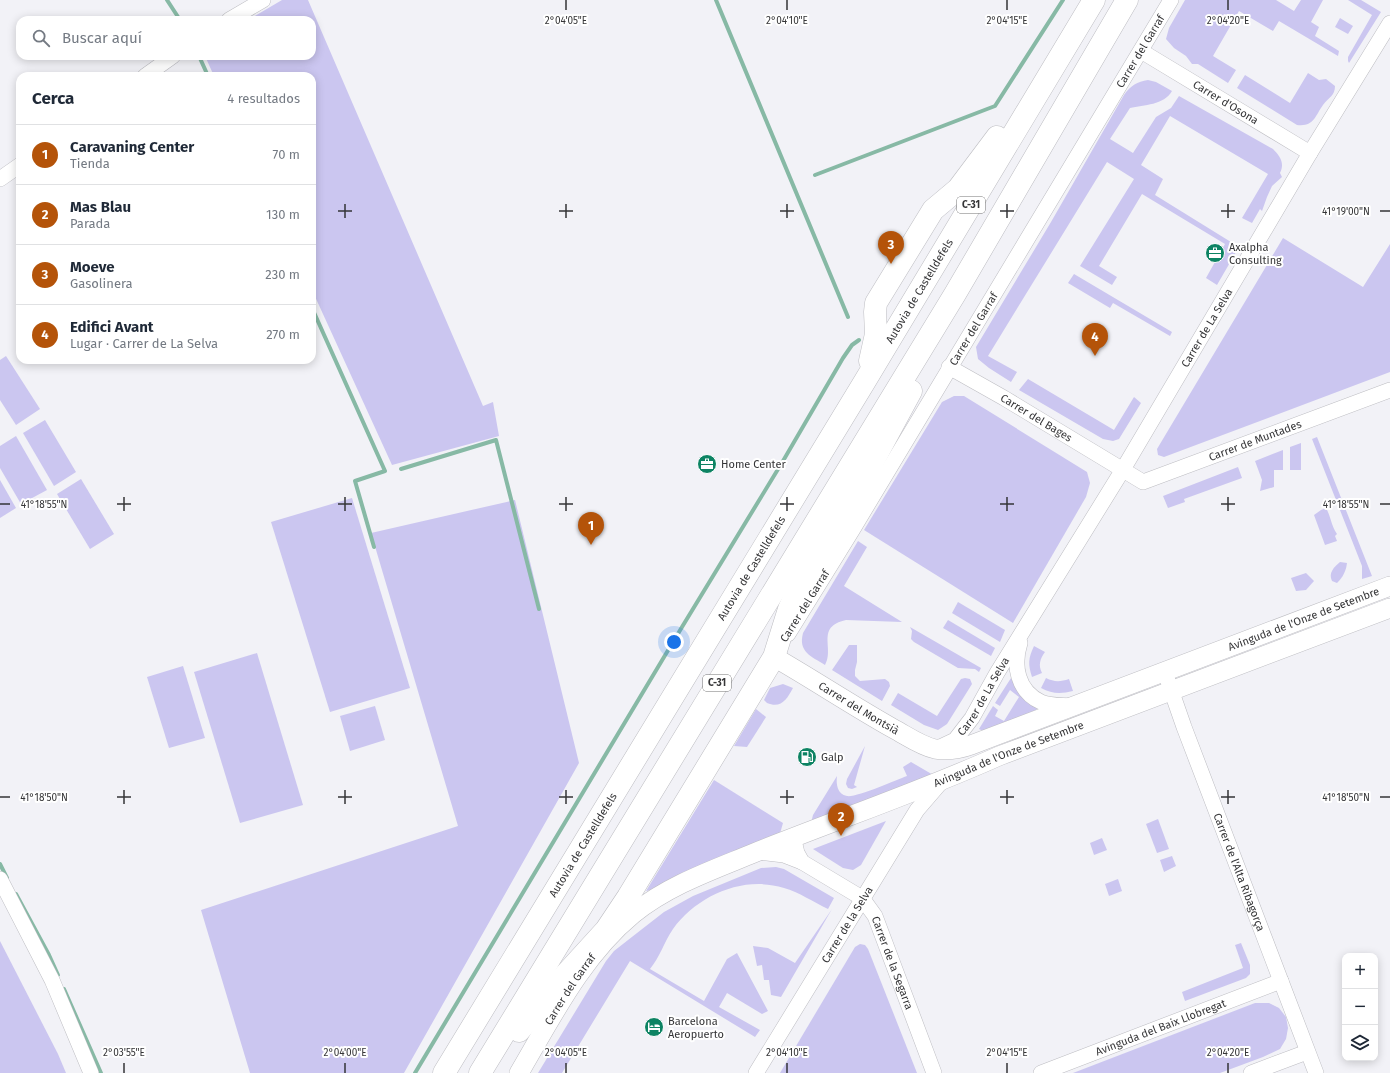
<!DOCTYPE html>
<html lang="es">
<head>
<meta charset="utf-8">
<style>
  body { margin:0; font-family:"Fira Sans",sans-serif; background:#f2f2f3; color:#1f2937 }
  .controls { position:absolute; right:12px; bottom:12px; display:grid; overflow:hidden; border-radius:8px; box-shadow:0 2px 10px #0003 }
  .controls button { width:36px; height:36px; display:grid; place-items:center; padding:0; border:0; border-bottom:1px solid #e0e1e3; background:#fff; color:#1f2937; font:20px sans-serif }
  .you { position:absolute; left:674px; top:642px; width:14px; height:14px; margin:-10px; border:3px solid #fff; border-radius:50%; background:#1a73e8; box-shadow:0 0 0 6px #1a73e833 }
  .badge { display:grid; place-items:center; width:26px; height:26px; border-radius:50%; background:#b45309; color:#fff; font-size:13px; font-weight:700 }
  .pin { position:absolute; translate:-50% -33px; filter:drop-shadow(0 1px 2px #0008) }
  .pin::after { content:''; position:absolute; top:21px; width:14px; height:12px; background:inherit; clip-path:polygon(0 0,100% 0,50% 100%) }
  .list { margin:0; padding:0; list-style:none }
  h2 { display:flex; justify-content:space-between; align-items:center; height:52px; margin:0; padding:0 16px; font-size:17px }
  h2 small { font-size:13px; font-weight:400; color:#747a83 }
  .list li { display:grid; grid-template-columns:26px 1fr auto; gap:12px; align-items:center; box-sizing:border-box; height:60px; padding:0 16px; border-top:1px solid #e0e1e3 }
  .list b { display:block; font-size:15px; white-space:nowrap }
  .list p { margin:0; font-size:13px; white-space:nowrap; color:#747a83 }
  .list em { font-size:13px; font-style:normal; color:#747a83 }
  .icon { flex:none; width:22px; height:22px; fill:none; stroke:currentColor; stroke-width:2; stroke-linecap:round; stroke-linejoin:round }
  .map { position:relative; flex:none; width:1390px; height:1073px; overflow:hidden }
  .search { position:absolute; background:#fff; box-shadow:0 2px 10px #0003; left:16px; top:16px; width:300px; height:44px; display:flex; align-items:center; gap:10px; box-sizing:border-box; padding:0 14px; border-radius:12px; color:#747a83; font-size:15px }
  .panel { position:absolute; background:#fff; box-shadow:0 2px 10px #0003; left:16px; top:72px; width:300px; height:292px; border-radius:12px }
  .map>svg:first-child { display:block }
  .green { fill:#cbc6f0 }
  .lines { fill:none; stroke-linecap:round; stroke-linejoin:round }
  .stream { stroke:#87b9a5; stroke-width:4 }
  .minor-casing { stroke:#bdbdc2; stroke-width:16 }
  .major-casing { stroke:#bdbdc2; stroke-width:20 }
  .highway-casing { stroke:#bdbdc2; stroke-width:23 }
  .minor { stroke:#fff; stroke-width:15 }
  .major { stroke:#fff; stroke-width:19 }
  .highway { stroke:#fff; stroke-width:22 }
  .ticks { fill:none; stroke:#353537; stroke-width:1.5 }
  .labels { text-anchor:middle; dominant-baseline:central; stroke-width:4; stroke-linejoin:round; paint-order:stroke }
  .shield { fill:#fff; stroke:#727273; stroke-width:1 }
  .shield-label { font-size:10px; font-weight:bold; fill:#353537 }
  .street-label { font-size:11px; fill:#353537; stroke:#fff }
  .poi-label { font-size:11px; fill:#353537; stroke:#fff; text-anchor:start }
  .ticks-label { font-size:10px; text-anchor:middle; fill:#353537; stroke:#fff; stroke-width:4; stroke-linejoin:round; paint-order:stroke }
</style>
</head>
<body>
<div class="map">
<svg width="1390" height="1073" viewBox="0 0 1390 1073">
  <rect width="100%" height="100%" fill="#f2f2f7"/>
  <!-- green -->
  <g class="green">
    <path d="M282,0h26l175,406 10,-4 6,34 -107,29 -80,-175v-214h-98l-9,-20h107v-36h-64z"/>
    <path d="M1185,0h91l18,11 7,-11h22l-12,22 8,5 -4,9 24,15 -1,5 -59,-35 -6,10 -34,-20 -26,45 23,14 -8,13 -30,-19h-6l-6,-8 -12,-8 -8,-9 3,-11z"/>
    <path d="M1348,0h13l20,12 -32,51 -1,-2v-4l24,-42z"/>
    <path d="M1340,18l13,8 -5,8 -13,-7z"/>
    <path d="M1308,73l11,7 7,-1 9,7c0,10 -6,11 -12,19 -8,11 -9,22 -26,20l-60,-37 8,-13 45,28z"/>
    <path d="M1148,80l8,2 16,9c-8,14 -28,14 -42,17l-20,31 23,14 23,-36 15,-9 8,-12 94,53c7,7 12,14 7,24l2,4 -10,9 -5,11 -5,14 -2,-2 -8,14 -10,-5 26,-44 -98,-58 -29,49 22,14 -8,16 84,52 -22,38 -11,-7 19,-34 -83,-50 -43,72 18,11 -5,8 -32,-19 54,-87 -27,-17 -119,194 29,16 -6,10 -22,-14 -11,-9 -2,-12 75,-125 73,-127c7,-10 13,-13 24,-15z"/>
    <path d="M1283,238l80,49 27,-43v128l-226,85 -6,-2 -1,-6z"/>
    <path d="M1074,274l98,58 -2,4 -57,-33 -3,5 -42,-25z"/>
    <path d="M6,356l34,53 -24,16 -16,-25v-40z"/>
    <path d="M1028,379l86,51 20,-33 7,6 -22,36 -6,2 -10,-2 -84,-49z"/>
    <path d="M954,396h10l123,76 3,11 -4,14 -73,126 -149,-93 78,-128z"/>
    <path d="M45,420l31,52 -22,14 -31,-53z"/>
    <path d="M16,436l31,54 -26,14 -21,-36v-22z"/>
    <path d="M1317,437l55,139 -10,3v-13l-50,-127z"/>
    <path d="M1301,443v27h-11v-23z"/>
    <path d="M1283,450v20h-9v17l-14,4 2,-11 -7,-19z"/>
    <path d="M1238,467l4,11 -58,21 1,3 -17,6 -5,-12z"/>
    <path d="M81,479l33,55 -24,15 -33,-55z"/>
    <path d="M0,480l16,28 -16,10z"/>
    <path d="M352,498l58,190 -80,24 -59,-190z"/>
    <path d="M515,500l64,263 -175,310h-154l-49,-163 257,-84 -87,-293z"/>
    <path d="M1326,508c5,9 5,17 11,26l-2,2 2,5 -12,4 -11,-30 7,-5z"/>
    <path d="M858,541l9,6 -23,39 58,36 -56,-2c-31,7 -11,28 -21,45 -14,-9 -27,-13 -22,-32z"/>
    <path d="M1340,562l7,1c-1,8 -4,14 -10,20l-5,-2c-4,-8 2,-14 8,-19z"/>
    <path d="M1306,573l8,8 -8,9 -10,1 -5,-13z"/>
    <path d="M958,602l47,28 -5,12 -48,-29z"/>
    <path d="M948,620l47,28 -4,8 -48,-28z"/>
    <path d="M910,627l71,41 -2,4 -4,-3 -17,-1 -44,-26 -3,-3 1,-8z"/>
    <path d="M849,645h8v17l-2,8v6l5,5 25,-2 4,3 1,4 -8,15 -50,-31z"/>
    <path d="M1034,646l11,6c-5,7 -7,13 -3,21l-10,4c-4,-13 -4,-18 2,-31z"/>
    <path d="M257,653l46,152 -63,18 -46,-151z"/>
    <path d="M183,666l22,72 -36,10 -22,-71z"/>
    <path d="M965,678l5,1 2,5 -25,40 -9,6 -14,-5 -33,-20 7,-12 39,23 24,-37z"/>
    <path d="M1011,678c7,15 12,22 26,30l-1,2 -53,21 -4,-2 14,-23 5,4 -3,6 9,5 15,-24 -9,-7 -10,16 -5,-3z"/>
    <path d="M1046,678c8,4 14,4 23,1l4,12c-12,3 -21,3 -32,-3z"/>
    <path d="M783,684l10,4c-6,11 -12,21 -26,15l-3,-3 6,-12z"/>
    <path d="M375,706l10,34 -35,11 -10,-35z"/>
    <path d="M756,709l10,8 -19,30 -13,-1z"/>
    <path d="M865,746l-11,39 3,2 -5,2 -4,-1 -2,-4 1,-5z"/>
    <path d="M911,762l24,14 -124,47 2,-8 24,-39c-1,8 0,18 10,20 9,2 49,-16 60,-20l-4,-9z"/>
    <path d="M714,780l69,43 -4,14 -128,53 -5,1z"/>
    <path d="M1158,819l11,30 -12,4 -11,-29z"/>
    <path d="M886,821l-25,44 -8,5 -10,-2 -30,-19z"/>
    <path d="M1102,838l5,12 -13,5 -4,-12z"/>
    <path d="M1172,856l4,10 -12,6 -4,-12z"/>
    <path d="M776,867l8,2 50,29 -6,11c-15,-7 -29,-17 -44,-21 -41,-13 -87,8 -111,41 -9,13 -13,28 -23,40l54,32 23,-42 10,-6 31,58 -6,3 -35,-21 -8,14 41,23 -5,7 -125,-76 -68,112h-24l68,-112 8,-10 23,-18 27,-21 29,-16 68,-28z"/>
    <path d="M1118,879l4,12 -13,5 -4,-12z"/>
    <path d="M832,909l-51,88 -10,-2 -2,-15h-5l-2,-15 -5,1 -4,-20 15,2 27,15z"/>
    <path d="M0,941l58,113 8,19h-66z"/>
    <path d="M1241,943l9,22v9l-4,4 -61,23 -3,-9 61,-24 -8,-23z"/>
    <path d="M860,944l5,1 3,4 49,124h-137l75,-126z"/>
    <path d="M1255,1003h14l10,5 7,9 2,11 -2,11 -6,10 -17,8 -43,16h-147z"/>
  </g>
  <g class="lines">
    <!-- stream -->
    <g class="stream">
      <path d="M167,0l13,20"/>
      <path d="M716,0l132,317"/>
      <path d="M199,56l9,20"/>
      <path d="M815,175l180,-69 68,-106"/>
      <path d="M312,308l73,163 -30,10 19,66"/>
      <path d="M401,469l95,-29 43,169"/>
      <path d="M0,864l7,14"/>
      <path d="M16,894l33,61 9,20"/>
      <path d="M64,989l37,84"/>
      <path d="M415,1073l267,-446 101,-166 60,-103 9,-13 7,-5"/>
    </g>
    <!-- minor casing -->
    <g class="minor-casing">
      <g id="minor">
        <path d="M229,20l34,-20"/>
        <path id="s1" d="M1141,51l169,102"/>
        <path d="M145,76l28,-20"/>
        <path d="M0,179l20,-14"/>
        <path id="s2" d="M949,367l55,31 139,84 247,-92"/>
        <path id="s3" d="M788,634l65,-105 318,-529"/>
        <path d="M1020,643c-7,22 -3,48 21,59 9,4 21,3 31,4"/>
        <path id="s4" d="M1168,681l16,46 132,346"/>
        <path id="s5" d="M938,748l17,-8 17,-22 25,-45 125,-202 188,-318 80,-130"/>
        <path id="s6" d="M793,836l4,17 5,9 60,36 13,18 59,157"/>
        <path d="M758,852l26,3 18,7"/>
        <path d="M0,879l52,101 39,93"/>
        <path id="s7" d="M756,1073l161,-263 25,-29"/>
        <path id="s8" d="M1041,1073l240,-92"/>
        <path d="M1251,1073l56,-21"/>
      </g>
    </g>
    <!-- major casing -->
    <g class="major-casing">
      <g id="major">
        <path id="s9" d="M774,657c40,23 79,49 120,72 13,7 27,17 41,20 13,2 25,0 36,-4l419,-159"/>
        <path id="s10" d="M519,1073c33,-56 63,-117 114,-159 36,-29 80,-44 121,-61 82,-33 165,-61 245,-97l391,-148"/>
      </g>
    </g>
    <!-- highway casing -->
    <g class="highway-casing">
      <g id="highway">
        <path d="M870,361l6,-27 -1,-22 1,-9 57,-93 25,-21 39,-52"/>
        <path d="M519,1031l46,-56 41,-45 22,-33 146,-240 15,-48 10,-22 52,-85 60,-111"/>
        <path id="s11" d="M444,1073l421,-692 229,-381"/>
        <path d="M480,1073l475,-779 172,-294"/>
      </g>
    </g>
    <!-- minor -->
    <use href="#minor" class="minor"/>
    <!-- major -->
    <use href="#major" class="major"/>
    <!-- highway -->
    <use href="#highway" class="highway"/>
  </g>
  <!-- ticks -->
  <path class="ticks" d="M566,0v10M787,0v10M1007,0v10M1228,0v10M345,204v14M566,204v14M787,204v14M1007,204v14M1228,204v14M338,211h14M559,211h14M780,211h14M1000,211h14M1221,211h14M1380,211h10M124,497v14M345,497v14M566,497v14M787,497v14M1007,497v14M1228,497v14M0,504h10M117,504h14M338,504h14M559,504h14M780,504h14M1000,504h14M1221,504h14M1380,504h10M124,790v14M345,790v14M566,790v14M787,790v14M1007,790v14M1228,790v14M0,797h10M117,797h14M338,797h14M559,797h14M780,797h14M1000,797h14M1221,797h14M1380,797h10M124,1063v10M345,1063v10M566,1063v10M787,1063v10M1007,1063v10M1228,1063v10"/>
  <!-- icons -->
  <defs>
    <g id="office-disc" transform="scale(1)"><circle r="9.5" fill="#0d8363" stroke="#fff"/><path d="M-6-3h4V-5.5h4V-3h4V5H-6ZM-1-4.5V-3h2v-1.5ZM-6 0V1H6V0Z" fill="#fff"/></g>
    <g id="fuel-disc" transform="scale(1)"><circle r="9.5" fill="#0d8363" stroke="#fff"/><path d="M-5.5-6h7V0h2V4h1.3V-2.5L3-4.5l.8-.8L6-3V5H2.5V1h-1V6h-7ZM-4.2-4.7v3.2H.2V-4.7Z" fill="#fff"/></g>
    <g id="hotel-disc" transform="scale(1)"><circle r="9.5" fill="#0d8363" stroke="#fff"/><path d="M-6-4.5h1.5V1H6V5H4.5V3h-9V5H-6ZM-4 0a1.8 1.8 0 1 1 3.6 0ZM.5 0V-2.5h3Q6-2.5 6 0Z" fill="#fff"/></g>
  </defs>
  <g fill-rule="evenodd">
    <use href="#office-disc" x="1215" y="253"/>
    <use href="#office-disc" x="707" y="464"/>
    <use href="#fuel-disc" x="807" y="757"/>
    <use href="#hotel-disc" x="654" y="1027"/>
  </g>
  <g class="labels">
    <!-- shield labels -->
    <g class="shield">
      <rect x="957" y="197" width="28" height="16" rx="3"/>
      <rect x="703" y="675" width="28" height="16" rx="3"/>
    </g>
    <g class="shield-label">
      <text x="971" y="205">C-31</text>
      <text x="717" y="683">C-31</text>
    </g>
    <!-- street labels -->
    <g class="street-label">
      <text stroke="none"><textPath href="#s3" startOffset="681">Carrer del Garraf</textPath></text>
      <text stroke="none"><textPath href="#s1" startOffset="99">Carrer d'Osona</textPath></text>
      <text stroke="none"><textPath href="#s11" startOffset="915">Autovia de Castelldefels</textPath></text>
      <text stroke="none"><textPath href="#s3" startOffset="357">Carrer del Garraf</textPath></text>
      <text stroke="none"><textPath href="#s5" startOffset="502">Carrer de La Selva</textPath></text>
      <text stroke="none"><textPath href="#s2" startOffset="101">Carrer del Bages</textPath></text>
      <text stroke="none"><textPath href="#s2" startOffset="345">Carrer de Muntades</textPath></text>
      <text stroke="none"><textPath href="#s11" startOffset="591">Autovia de Castelldefels</textPath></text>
      <text transform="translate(805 606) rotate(-58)">Carrer del Garraf</text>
      <text stroke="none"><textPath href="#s9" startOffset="578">Avinguda de l'Onze de Setembre</textPath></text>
      <text stroke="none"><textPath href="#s5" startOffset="71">Carrer de La Selva</textPath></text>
      <text stroke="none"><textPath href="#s9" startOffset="99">Carrer del Montsià</textPath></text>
      <text stroke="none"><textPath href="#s10" startOffset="606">Avinguda de l'Onze de Setembre</textPath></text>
      <text stroke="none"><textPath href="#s11" startOffset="267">Autovia de Castelldefels</textPath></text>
      <text stroke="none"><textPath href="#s4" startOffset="204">Carrer de l'Alta Ribagorça</textPath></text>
      <text stroke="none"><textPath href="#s7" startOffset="174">Carrer de la Selva</textPath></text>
      <text stroke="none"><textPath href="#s6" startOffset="170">Carrer de la Segarra</textPath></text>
      <text stroke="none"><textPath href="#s10" startOffset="98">Carrer del Garraf</textPath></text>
      <text stroke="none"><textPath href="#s8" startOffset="128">Avinguda del Baix Llobregat</textPath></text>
    </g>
    <!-- poi labels -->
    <g class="poi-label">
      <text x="1229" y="247">Axalpha<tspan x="1229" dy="13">Consulting</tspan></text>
      <text x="721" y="464">Home Center</text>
      <text x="821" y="757">Galp</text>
      <text x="668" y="1021">Barcelona<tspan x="668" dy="13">Aeropuerto</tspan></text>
    </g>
  </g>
  <g class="ticks-label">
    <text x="566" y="24">2°04'05"E</text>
    <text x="787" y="24">2°04'10"E</text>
    <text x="1007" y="24">2°04'15"E</text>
    <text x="1228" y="24">2°04'20"E</text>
    <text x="1346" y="215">41°19'00"N</text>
    <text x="44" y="508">41°18'55"N</text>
    <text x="1346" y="508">41°18'55"N</text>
    <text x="44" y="801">41°18'50"N</text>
    <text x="1346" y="801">41°18'50"N</text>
    <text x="124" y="1056">2°03'55"E</text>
    <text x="345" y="1056">2°04'00"E</text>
    <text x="566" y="1056">2°04'05"E</text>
    <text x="787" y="1056">2°04'10"E</text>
    <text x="1007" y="1056">2°04'15"E</text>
    <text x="1228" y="1056">2°04'20"E</text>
  </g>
</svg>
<div class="controls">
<button>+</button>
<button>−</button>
<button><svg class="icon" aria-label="layers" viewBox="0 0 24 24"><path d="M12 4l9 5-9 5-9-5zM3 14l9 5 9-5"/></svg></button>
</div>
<div class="you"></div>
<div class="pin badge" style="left:591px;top:545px">1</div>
<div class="pin badge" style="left:841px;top:836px">2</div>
<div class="pin badge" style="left:891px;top:264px">3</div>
<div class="pin badge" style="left:1095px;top:356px">4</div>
<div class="search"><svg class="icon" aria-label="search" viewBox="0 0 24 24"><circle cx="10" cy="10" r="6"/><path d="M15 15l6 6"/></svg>Buscar aquí</div>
<section class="panel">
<h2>Cerca<small>4 resultados</small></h2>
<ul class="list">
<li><span class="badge">1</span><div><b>Caravaning Center</b><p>Tienda</p></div><em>70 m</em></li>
<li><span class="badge">2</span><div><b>Mas Blau</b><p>Parada</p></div><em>130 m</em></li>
<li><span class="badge">3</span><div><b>Moeve</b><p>Gasolinera</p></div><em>230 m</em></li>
<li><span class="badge">4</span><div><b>Edifici Avant</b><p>Lugar · Carrer de La Selva</p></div><em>270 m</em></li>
</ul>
</section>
</div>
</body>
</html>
